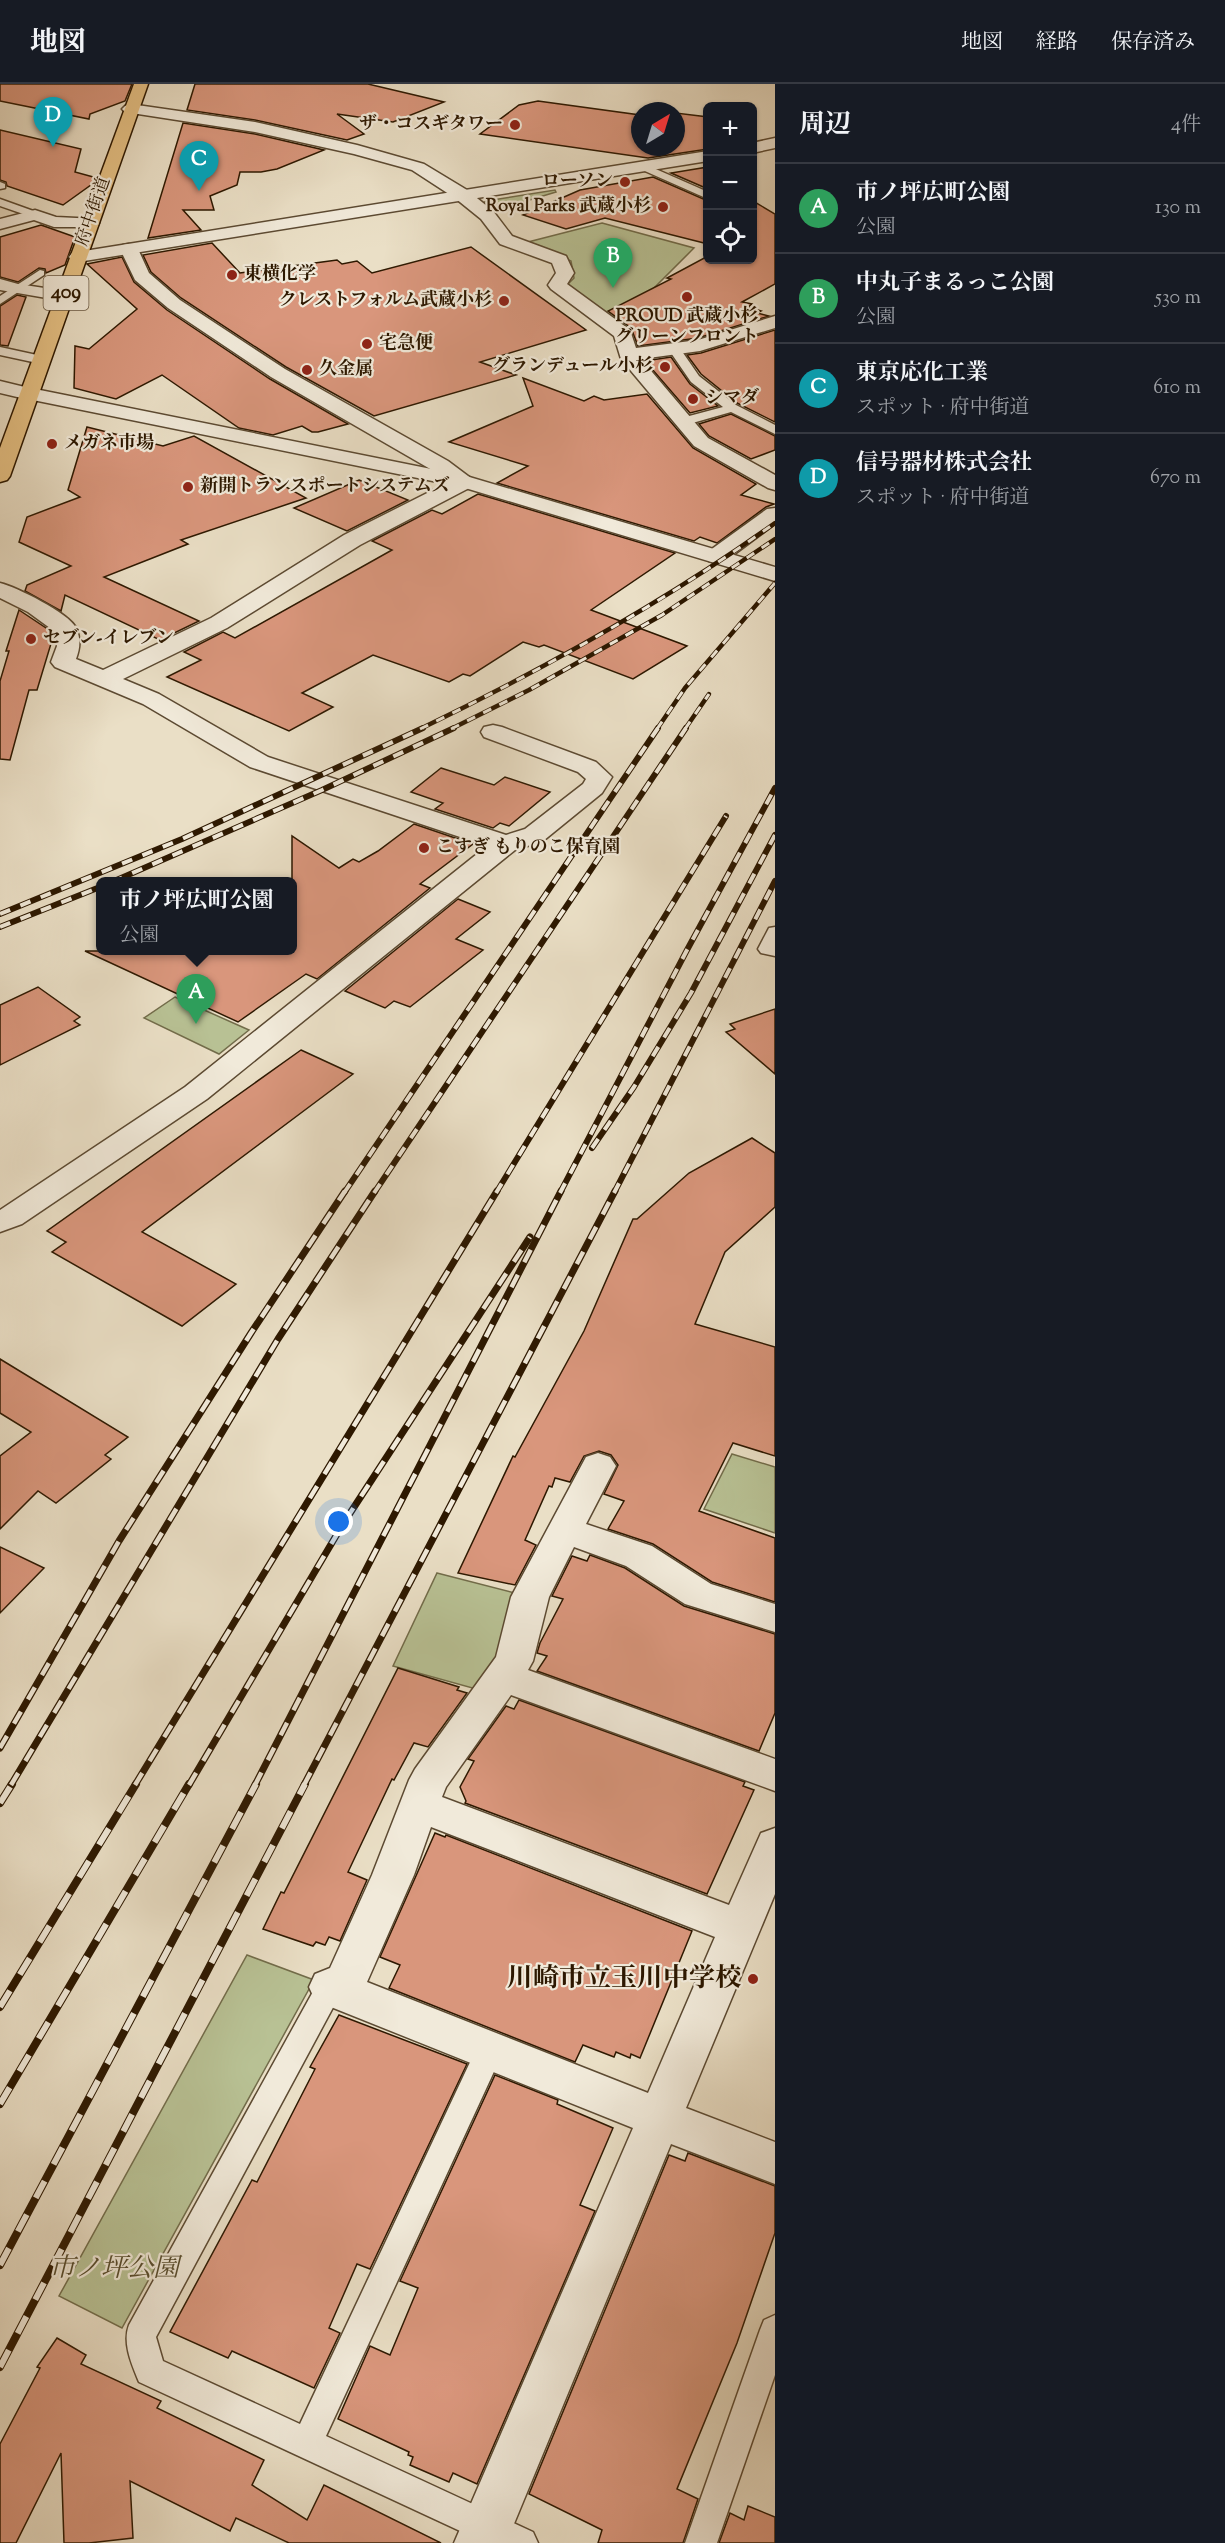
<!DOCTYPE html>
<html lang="ja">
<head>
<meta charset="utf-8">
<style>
  body { margin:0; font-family:"Sorts Mill Goudy","Noto Serif JP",serif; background:#242831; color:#f1f3f6 }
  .controls { position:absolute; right:18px; top:18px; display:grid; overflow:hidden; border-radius:9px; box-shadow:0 2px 4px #0004 }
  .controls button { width:54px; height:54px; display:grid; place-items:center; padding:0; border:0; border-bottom:2px solid #363941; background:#171b24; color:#f1f3f6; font:30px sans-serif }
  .compass { position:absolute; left:631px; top:18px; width:54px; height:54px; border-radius:50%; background:#171b24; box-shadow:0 2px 4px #0004; rotate:38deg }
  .you { position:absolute; left:339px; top:1438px; width:21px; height:21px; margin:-15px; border:4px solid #fff; border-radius:50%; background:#1a73e8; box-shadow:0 0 0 9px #1a73e833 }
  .badge { display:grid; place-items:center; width:39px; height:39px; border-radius:50%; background:#c59692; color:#fff; font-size:20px; font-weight:700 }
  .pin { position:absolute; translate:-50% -50px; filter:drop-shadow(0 2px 3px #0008) }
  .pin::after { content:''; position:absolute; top:32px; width:21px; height:18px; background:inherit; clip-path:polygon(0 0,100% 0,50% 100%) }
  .popup { position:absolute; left:96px; top:793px; width:201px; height:78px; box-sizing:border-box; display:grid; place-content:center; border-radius:9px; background:#171b24; filter:drop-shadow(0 2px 4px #0005); font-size:20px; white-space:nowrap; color:#9ea1a6 }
  .popup b { font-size:22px; color:#f1f3f6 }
  .popup::after { content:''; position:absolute; left:50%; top:100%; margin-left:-12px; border:12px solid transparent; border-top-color:#171b24 }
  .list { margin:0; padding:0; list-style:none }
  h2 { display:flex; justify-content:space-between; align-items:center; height:78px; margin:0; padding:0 24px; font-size:26px }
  h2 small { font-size:20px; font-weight:400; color:#9ea1a6 }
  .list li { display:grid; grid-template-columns:39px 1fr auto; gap:18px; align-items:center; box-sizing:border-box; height:90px; padding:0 24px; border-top:2px solid #363941 }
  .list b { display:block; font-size:22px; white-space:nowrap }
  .list p { margin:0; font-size:20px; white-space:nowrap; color:#9ea1a6 }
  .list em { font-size:20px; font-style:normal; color:#9ea1a6 }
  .icon { flex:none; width:33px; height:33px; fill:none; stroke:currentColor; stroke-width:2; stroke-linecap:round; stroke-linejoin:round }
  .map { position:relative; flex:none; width:775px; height:2459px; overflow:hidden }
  header { display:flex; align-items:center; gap:36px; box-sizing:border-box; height:84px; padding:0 30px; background:#171b24; border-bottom:2px solid #363941 }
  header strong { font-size:28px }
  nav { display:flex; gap:33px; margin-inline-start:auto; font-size:21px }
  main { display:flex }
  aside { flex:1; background:#171b24 }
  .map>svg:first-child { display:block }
  .green { fill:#b8c194; stroke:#726c4a; stroke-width:1.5 }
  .building { fill:#d9967c; stroke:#2d1800; stroke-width:1.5 }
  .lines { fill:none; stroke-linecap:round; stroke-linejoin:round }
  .service-casing { stroke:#5c4a32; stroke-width:3 }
  .minor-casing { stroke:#5c4a32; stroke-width:3 }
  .tertiary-casing { stroke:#5c4a32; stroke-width:3 }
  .trunk-casing { stroke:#2d1800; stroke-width:3 }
  .service { fill:#f1eada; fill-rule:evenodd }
  .minor { fill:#f1eada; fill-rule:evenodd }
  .tertiary { fill:#f1eada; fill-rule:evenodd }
  .trunk { fill:#e5c083; fill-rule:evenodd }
  .rail-far3-casing { stroke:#2d1800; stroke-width:4.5 }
  .rail-far2-casing { stroke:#2d1800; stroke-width:6 }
  .rail-far1-casing { stroke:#2d1800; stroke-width:7 }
  .rail-casing { stroke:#2d1800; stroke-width:8 }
  .rail-far3 { stroke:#f1eada; stroke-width:3; stroke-dasharray:9; stroke-linecap:butt }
  .rail-far2 { stroke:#f1eada; stroke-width:4; stroke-dasharray:11; stroke-linecap:butt }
  .rail-far1 { stroke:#f1eada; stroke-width:4.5; stroke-dasharray:14; stroke-linecap:butt }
  .rail { stroke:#f1eada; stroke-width:6; stroke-dasharray:19; stroke-linecap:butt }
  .poi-dot { fill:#8f2418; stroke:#f1eada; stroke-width:2 }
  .labels { text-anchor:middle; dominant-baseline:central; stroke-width:4.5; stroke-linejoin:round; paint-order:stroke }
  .far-poi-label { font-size:18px; font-weight:bold; fill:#2d1800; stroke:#f1eada; text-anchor:start }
  .far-street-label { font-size:18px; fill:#2d1800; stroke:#f1eada }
  .shield { fill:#f1eada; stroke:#685741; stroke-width:1.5 }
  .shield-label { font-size:20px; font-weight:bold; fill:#2d1800 }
  .near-poi-label { font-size:26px; font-weight:bold; fill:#2d1800; stroke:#f1eada; text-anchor:end }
  .near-park-label { font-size:26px; font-style:italic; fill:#574b2c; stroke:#f1eada }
</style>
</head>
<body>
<header>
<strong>地図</strong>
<nav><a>地図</a><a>経路</a><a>保存済み</a></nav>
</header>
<main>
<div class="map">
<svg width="775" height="2459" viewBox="0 0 775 2459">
  <rect width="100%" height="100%" fill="#eadfc6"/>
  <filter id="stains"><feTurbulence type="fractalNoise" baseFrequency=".00333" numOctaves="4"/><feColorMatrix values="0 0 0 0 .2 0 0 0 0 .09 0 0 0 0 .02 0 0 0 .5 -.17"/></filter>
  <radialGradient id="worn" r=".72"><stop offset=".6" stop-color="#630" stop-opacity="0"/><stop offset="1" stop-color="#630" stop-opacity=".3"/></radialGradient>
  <!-- green -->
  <g class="green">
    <path d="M555,106l1,2 -63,19 -11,-7 4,-3z"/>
    <path d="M602,139l92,25 -45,45 56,45 -28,8 -36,4 -16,-19 -57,-47 6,-6 -3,-17 -43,-19z"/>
    <path d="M175,913l74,33 -30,24 -75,-36z"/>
    <path d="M732,1370l43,13v66l-71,-24z"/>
    <path d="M437,1489l93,24 -16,64 -38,28 -83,-23z"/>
    <path d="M247,1871l67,25 -192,348 -63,-32z"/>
  </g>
  <!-- building -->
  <g class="building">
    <path d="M0,0h132l-7,17 -35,13 -1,5 -89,-18z"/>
    <path d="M195,0h173l76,18 -51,20 -56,-8 27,20 -17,6 -92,-20 -68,-10z"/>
    <path d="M538,17l102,14v32h36v-34l32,4v32l-60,9 -168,-24 39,-29z"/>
    <path d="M183,39l72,11 69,16 -47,19 -16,3h-21l-3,13 -27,11 4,14h-31l18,20 -53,8z"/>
    <path d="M0,46l81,19 -6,23 22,6 -2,4 -32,23 -56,-19 -1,-4 -6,-2z"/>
    <path d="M708,83v22l-37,-16z"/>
    <path d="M653,93l55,24v43l-103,-26 -39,11 -43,-14 57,-25z"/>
    <path d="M753,117l22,13v70l-33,18 10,2 -4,3 13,4 -4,2 12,3 -71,22 -60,8 -7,-18 -23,-17 63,-32 -4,-1 41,-22v4h45z"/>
    <path d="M41,141l34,12 -10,28 -19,8 -1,-4 -6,-1 -21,14 -18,-5v-40z"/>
    <path d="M212,159l28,30 97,-13 5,4 15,-3 15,12 99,-26 115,83 -106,32 36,13 -142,41 -88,-49 -105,-69 -30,-26 -8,-17z"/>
    <path d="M122,173l12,25 33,28 103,69 78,45 -30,8h-6l-10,-6 -29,9 -34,-7 -77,-53 -46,24 -42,-11 1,-42 14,3 48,-40 -50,-45z"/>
    <path d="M17,211l9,2 -18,49 -8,-1v-39z"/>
    <path d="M775,246v92l-38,-19 -36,-29 -14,-19 14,-2z"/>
    <path d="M671,273l19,27 28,22 -28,7 -45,-52z"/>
    <path d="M523,294l61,23 10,-5 10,4 43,-6 46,54 63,36 -15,11 33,9 -8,3 -49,36 -17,-6 -6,4 -197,-58 31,-17 -79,-24 84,-36z"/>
    <path d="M731,330l44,22v14l-24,9 -42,-23 -10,-12z"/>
    <path d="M87,343l76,19 31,-10 112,62 -125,42 7,4 -84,33 95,44 -39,19 -95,-45 -4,16 -36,-20 2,-6 44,-19 -52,-24 8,-25 53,-20 -12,-7z"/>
    <path d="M359,396l49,20 -61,31 -53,-23z"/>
    <path d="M478,410l197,59 -84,57 96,36 -54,33 -89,-34 -5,2 -16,-5 -53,34 -7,-2 -14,8 -76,-27 -71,38 31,14 -44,24 -122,-54 34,-17 -17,-8 39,-20 12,6 157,-88 -20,-9 60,-31 10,4z"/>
    <path d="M19,526l33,22 1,5 -16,53h-8l-19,70 -10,-1v-78l9,-30h-3z"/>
    <path d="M441,684l53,17 11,-8 45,15 -41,34 -9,-3 -7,5 -58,-19 8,-6 -32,-11z"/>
    <path d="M414,740l59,20 -53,40 10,4 -113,91 -11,-5 -68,48 -153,-71h207v-115l47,32 14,-9 6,3 19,-11z"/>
    <path d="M458,815l32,13 -34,27 27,11 -73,57 -16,-6 -9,7 -40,-17z"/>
    <path d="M38,903l42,30 -6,4 6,4 -80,40v-60z"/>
    <path d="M775,925v65l-49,-42 9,-3 -5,-5z"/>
    <path d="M301,966l52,24 -211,158 94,52 -54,42 -130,-74 14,-10 -19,-11z"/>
    <path d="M752,1054l23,15v54l-50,45 -30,72 80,23v109l-42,-13 -34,68 76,27v64l-63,-20 -59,-38 -45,-15 16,-28 -20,-7 14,-29 -7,-10 -12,-4 -15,5 -14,26 -15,-4 -3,9 -3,-1 -24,54 11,5 -21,40 -57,-12 55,-117 2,1 69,-126 49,-112h4l52,-46z"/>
    <path d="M0,1275l128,78 -23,18 6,4 -55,44 -18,-12 -38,38v-73l31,-24 -31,-19z"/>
    <path d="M0,1463l44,21 -44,45z"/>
    <path d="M590,1471l35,13 59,38 91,28v79l-16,38 -222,-80 10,-15 -10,-3 3,-10 23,-44 -11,-3 20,-40 15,5z"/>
    <path d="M398,1584l61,19 -2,3 10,3 -39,54 -14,-4 -20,37 -2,-1 -44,93 19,8 -27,61 -11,-4 -4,8 -9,-3 -3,4 -50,-17 18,-37 3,1z"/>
    <path d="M519,1616l226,82 -2,4 11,4 -47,104 -242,-91 1,-2 -6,-14 14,-26 -6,-2 38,-53 8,3z"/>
    <path d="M435,1749l10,4 1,-2 246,96 -52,127 -9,-4 -1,4 -14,-6 -2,5 -31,-12 -8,17 -186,-74 11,-23 -20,-8z"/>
    <path d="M339,1931l128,49 -97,205 -13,-5 -28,64 11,5 -26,55 -82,-37 -4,7 -58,-26 82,-152 5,2 58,-113 -5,-2z"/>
    <path d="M495,1991l63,25 -1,4 56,24 -33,77 15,6 -118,273 -24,-11 -4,9 -39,-17 3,-8 -5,-2 1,-3 -71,-33 32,-73 20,9 28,-67 -18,-7z"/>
    <path d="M688,2069l87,33v47l-38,110 -60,146 21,10 -15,44h-85l4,-13 -73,-36 140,-339 16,6z"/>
    <path d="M57,2254l29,17 -5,9 80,37 -4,7 107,52 -12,25 55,35 17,-35 117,58h-152l-53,-25 -6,13 -100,-50 3,57 -44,5h-25l-3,-90 -45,90h-16v-99l40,-76 -3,-1z"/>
    <path d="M748,2422l27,11v26h-56l11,-30 14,7z"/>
  </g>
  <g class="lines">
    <!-- service casing -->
    <g class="service-casing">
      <g id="service">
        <path d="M642,79l66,29v7l-70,-31v-4z"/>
        <path d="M0,98l5,2v4l-5,1z"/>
        <path d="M0,115l39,14 1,2 -5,3 -35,-12z"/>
        <path d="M40,186l4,1v4l-44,29v-8z"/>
        <path d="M675,262l4,1 20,29 37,29 39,20v9l-44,-22 -49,14 -4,-1 -2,-3 2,-3 45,-12 -32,-25 -22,-32z"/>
        <path d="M0,263l46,10 2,3 -6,4 -42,-9z"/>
        <path d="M775,843v29l-14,-3 -3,-4 11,-21z"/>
        <path d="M330,1891l10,4 4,8 -188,350 7,24 137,63 179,-381 10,-3 10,3 4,9 -177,384 207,96 5,11h-52l-347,-161c-7,-17 -17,-39 -10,-57l191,-346z"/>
        <path d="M775,2231v60l-58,168h-32l75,-213 4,-10z"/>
      </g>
    </g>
    <!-- minor casing -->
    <g class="minor-casing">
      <g id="minor">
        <path d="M130,20l125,18 102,23 67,19 43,26 26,21 19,25 54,20 8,17 -7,11 63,46 6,18 62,-8 77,-24v12l-75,23 -59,8 67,79 67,37v15l-7,-2 -74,-42 -73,-87 -7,-23 -63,-47 -3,-4 8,-12 -4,-10 -52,-19 -19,-25 -26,-21 -43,-28 -58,-16 -99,-22 -130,-20 -3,-3 3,-3z"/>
        <path d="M35,126l21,7 41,2 2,4 -2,4h-43l-20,-7 -34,9v-10z"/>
        <path d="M129,160l6,1 3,4 11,24 31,27 105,69 163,92 28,21 -3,4 -113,59 -133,83 -104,51 36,15 109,63 238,78 19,-6 58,-45 3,-5 -8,-7 -94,-35 -3,-5 3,-5 9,-2 9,2 94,35 16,15 -10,16 -59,48 -28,9 -308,249 -185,125 -22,8v-22l185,-123 302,-241 -237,-79 -107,-63 -88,-37 -4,-5 6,-16 -3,-15 -26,-19 -28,-14v-15c16,4 69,30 76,45 5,11 4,20 0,31l27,11 108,-52 133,-83 107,-54 -180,-104 -103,-69 -33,-28 -15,-31 3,-4z"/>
        <path d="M0,195l18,5 46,7 6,1 3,4 -3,4 -6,1 -64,-11z"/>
        <path d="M0,297l37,9 3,4 -3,4 -7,2 -30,-7z"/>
        <path d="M775,424v16l-50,37 -8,2 -8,-2 -3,-5 3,-5 58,-42z"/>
        <path d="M598,1369l12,4 6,9 -30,58 66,22 59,38 64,20v28l-90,-28 -59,-38 -52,-19 -25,50 -16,64 -5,9 247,89v32l-264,-96 -65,92 -4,10 287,108 32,-72 14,-5v66l-89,214 89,34v42l-104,-40 -165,399h-52l179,-415 -307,-123 -11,-5 -6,-13 6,-13 15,-6 42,-93 37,-95 6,-11 81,-112 15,-60 75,-140zM431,1743l284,110 -67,156 -281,-111 47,-107z"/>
      </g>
    </g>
    <!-- tertiary casing -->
    <g class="tertiary-casing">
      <g id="tertiary">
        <path d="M775,54v10l-23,5v-10z"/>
        <path d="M708,67v10l-630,101 -6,-1 -3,-4 3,-4 6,-1z"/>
        <path d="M30,304l436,88 309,91v14l-313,-94 -439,-89 -3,-4 3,-4z"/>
      </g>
    </g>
    <!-- trunk casing -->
    <g class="trunk-casing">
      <path id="trunk" d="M134,0h14l-138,392 -3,4 -7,2v-34z"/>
    </g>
    <!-- service -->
    <use href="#service" class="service"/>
    <!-- minor -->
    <use href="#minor" class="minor"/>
    <!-- tertiary -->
    <use href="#tertiary" class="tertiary"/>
    <!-- trunk -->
    <use href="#trunk" class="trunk"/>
    <!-- rail-far3 casing -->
    <g class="rail-far3-casing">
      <g id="rail-far3">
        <path d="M420,645c124,-60 243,-126 355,-206"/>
        <path d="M451,645l78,-39 133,-75 113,-76"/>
        <path d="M657,645l28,-41 90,-105"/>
        <path d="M685,645l24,-35"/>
      </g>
    </g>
    <!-- rail-far2 casing -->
    <g class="rail-far2-casing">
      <g id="rail-far2">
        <path d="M112,798l210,-92 132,-62"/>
        <path d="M0,830l182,-75 241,-111"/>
        <path d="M0,843l100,-40"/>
        <path d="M592,1064l42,-61 57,-94 84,-158"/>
        <path d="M344,1109l314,-465"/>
        <path d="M374,1109l312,-465"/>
        <path d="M496,1109l230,-377"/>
        <path d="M560,1109l127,-243 88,-162"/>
        <path d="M614,1109l161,-312"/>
      </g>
    </g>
    <!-- rail-far1 casing -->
    <g class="rail-far1-casing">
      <g id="rail-far1">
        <path d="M0,1664l119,-207 132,-208 94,-142"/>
        <path d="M11,1701l267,-446 97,-148"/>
        <path d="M135,1701l362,-594"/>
        <path d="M189,1701l154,-261 187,-287"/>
        <path d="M255,1701l306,-594"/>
        <path d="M304,1701l311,-594"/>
      </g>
    </g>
    <!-- rail casing -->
    <g class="rail-casing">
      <g id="rail">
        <path d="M0,1719l12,-19"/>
        <path d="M0,1923l136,-223"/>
        <path d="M0,2020l189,-320"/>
        <path d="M0,2181l256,-481"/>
        <path d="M0,2283l305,-583"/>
      </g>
    </g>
    <!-- rail-far3 -->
    <use href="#rail-far3" class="rail-far3"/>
    <!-- rail-far2 -->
    <use href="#rail-far2" class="rail-far2"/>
    <!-- rail-far1 -->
    <use href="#rail-far1" class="rail-far1"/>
    <!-- rail -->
    <use href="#rail" class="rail"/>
  </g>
  <!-- markers -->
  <g class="poi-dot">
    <circle cx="515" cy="41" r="6"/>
    <circle cx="625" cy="98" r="6"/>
    <circle cx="663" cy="123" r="6"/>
    <circle cx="232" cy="191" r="6"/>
    <circle cx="687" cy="213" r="6"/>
    <circle cx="504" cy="217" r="6"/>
    <circle cx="367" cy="260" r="6"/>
    <circle cx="665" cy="283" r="6"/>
    <circle cx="307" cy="286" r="6"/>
    <circle cx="693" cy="315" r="6"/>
    <circle cx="52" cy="360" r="6"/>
    <circle cx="188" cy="403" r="6"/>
    <circle cx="31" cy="555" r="6"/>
    <circle cx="424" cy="764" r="6"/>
    <circle cx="753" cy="1895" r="6"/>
  </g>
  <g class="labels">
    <!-- far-poi labels -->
    <g class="far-poi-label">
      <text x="503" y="41" text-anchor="end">ザ・コスギタワー</text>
      <text x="613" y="98" text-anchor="end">ローソン</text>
      <text x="651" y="123" text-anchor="end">Royal Parks 武蔵小杉</text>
      <text x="244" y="191">東横化学</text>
      <text x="492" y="217" text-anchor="end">クレストフォルム武蔵小杉</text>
      <text x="687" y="233" text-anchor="middle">PROUD 武蔵小杉<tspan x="687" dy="21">グリーンフロント</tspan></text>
      <text x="379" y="260">宅急便</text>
      <text x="653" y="283" text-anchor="end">グランデュール小杉</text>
      <text x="319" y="286">久金属</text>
      <text x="705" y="315">シマダ</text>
      <text x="64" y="360">メガネ市場</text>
      <text x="200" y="403">新開トランスポートシステムズ</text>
      <text x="43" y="555">セブン-イレブン</text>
      <text x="436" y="764">こすぎ もりのこ保育園</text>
    </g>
    <!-- far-street labels -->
    <g class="far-street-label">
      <text transform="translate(94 128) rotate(-71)">府中街道</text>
    </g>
    <!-- shield labels -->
    <rect class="shield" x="43.5" y="192" width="45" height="34" rx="4.5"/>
    <g class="shield-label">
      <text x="66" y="209">409</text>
    </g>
    <!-- near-poi labels -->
    <g class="near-poi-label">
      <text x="741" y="1895">川崎市立玉川中学校</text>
    </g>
    <!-- near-park labels -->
    <g class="near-park-label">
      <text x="114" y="2185">市ノ坪公園</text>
    </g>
  </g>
  <rect width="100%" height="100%" filter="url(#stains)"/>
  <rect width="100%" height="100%" fill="url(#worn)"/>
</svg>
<div class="controls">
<button>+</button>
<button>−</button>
<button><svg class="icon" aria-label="locate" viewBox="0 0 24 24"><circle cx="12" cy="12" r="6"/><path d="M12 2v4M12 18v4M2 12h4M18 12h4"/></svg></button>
</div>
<svg class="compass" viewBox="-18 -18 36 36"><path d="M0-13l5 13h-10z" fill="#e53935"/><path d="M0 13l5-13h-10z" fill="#9ea1a6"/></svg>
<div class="you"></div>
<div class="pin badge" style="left:196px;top:940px;background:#2e9e5b">A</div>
<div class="popup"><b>市ノ坪広町公園</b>公園</div>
<div class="pin badge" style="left:613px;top:204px;background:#2e9e5b">B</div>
<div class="pin badge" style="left:199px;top:107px;background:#0f9aa8">C</div>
<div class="pin badge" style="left:53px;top:63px;background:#0f9aa8">D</div>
</div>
<aside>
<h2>周辺<small>4件</small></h2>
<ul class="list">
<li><span class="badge" style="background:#2e9e5b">A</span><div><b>市ノ坪広町公園</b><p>公園</p></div><em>130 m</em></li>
<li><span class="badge" style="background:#2e9e5b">B</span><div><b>中丸子まるっこ公園</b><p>公園</p></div><em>530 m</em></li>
<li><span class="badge" style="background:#0f9aa8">C</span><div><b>東京応化工業</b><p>スポット · 府中街道</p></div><em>610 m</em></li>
<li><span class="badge" style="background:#0f9aa8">D</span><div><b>信号器材株式会社</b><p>スポット · 府中街道</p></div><em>670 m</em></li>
</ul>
</aside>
</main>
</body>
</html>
